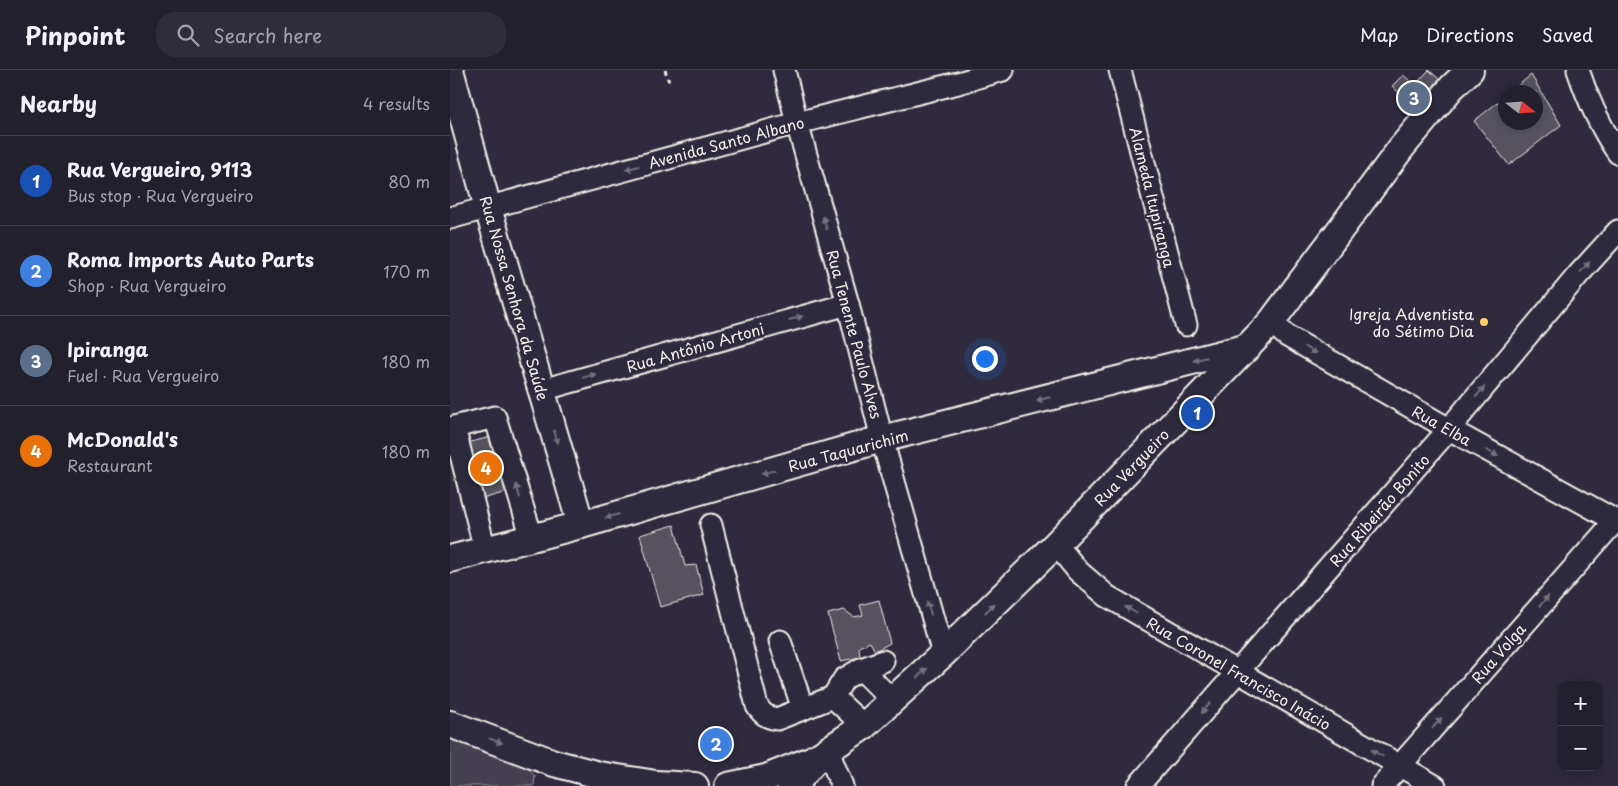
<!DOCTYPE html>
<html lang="en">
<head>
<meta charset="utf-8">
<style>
  body { margin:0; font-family:"Playpen Sans",sans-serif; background:#2f2d3a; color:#f1f3f6 }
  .controls { position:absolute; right:15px; bottom:15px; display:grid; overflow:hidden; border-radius:10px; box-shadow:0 2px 12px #0003 }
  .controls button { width:45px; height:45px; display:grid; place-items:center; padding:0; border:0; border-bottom:1px solid #403e4a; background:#23202e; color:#f1f3f6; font:25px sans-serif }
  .compass { position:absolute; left:1048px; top:15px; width:45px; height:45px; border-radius:50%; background:#23202e; box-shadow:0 2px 12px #0003; rotate:107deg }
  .you { position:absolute; left:534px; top:288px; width:18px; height:18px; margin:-12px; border:4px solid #fff; border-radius:50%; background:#1a73e8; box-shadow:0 0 0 8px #1a73e833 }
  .badge { display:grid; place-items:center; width:32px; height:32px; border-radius:50%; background:#1a73e8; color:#fff; font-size:16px; font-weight:700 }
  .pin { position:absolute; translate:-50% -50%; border:2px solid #fff; box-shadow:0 1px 5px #0006 }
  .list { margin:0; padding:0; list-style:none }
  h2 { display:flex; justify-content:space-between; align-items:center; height:65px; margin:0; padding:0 20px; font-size:21px }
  h2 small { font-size:16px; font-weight:400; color:#a3a3aa }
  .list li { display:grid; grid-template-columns:32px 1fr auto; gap:15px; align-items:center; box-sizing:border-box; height:90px; padding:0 20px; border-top:1px solid #403e4a }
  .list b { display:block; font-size:19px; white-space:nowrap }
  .list p { margin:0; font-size:16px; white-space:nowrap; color:#a3a3aa }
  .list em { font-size:16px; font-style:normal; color:#a3a3aa }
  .icon { flex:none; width:28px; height:28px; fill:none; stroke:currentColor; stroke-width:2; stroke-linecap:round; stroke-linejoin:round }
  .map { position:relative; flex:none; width:1168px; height:716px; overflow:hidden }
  header { display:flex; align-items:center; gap:30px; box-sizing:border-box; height:70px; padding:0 25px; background:#23202e; border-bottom:1px solid #403e4a }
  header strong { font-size:24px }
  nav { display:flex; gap:28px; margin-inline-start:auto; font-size:18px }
  .search { width:350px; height:45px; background:#2f2d3a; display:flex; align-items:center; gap:12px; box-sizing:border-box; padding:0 18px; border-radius:20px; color:#a3a3aa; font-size:19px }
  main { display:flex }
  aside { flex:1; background:#23202e }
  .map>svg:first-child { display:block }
  .green { fill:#454050; stroke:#9c989c }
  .building { fill:#56525f; stroke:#f4f1e8 }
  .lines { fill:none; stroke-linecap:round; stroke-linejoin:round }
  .minor-casing { stroke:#f4f1e8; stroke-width:25 }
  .major-casing { stroke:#f4f1e8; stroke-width:30 }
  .highway-casing { stroke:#f4f1e8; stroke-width:31 }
  .path { stroke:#f4f1e8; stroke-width:3; stroke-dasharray:4 4; stroke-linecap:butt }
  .minor { stroke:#2f2a3d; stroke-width:21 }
  .major { stroke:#2f2a3d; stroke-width:26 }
  .highway { stroke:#2f2a3d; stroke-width:28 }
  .oneway { fill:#747079 }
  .poi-dot { fill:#ffd166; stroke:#2f2a3d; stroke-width:2 }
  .labels { text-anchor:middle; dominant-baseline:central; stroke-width:4; stroke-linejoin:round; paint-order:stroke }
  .street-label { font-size:15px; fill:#f4f1e8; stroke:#2f2a3d }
  .poi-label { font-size:15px; fill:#f4f1e8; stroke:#2f2a3d; text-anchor:end }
</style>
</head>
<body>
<header>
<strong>Pinpoint</strong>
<div class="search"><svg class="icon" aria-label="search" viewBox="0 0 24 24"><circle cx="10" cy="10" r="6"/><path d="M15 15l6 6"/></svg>Search here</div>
<nav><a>Map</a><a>Directions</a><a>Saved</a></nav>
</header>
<main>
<aside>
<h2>Nearby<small>4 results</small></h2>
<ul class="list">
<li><span class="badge" style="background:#1a4fb4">1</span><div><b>Rua Vergueiro, 9113</b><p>Bus stop · Rua Vergueiro</p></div><em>80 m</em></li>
<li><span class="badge" style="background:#3f7fe0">2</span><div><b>Roma Imports Auto Parts</b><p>Shop · Rua Vergueiro</p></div><em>170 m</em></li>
<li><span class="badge" style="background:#5c6f8a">3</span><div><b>Ipiranga</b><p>Fuel · Rua Vergueiro</p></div><em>180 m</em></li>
<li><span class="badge" style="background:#e8710a">4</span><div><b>McDonald's</b><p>Restaurant</p></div><em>180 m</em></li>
</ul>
</aside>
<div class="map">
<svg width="1168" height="716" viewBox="0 0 1168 716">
  <rect width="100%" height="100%" fill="#2f2a3d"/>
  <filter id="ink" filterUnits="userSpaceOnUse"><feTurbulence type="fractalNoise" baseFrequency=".02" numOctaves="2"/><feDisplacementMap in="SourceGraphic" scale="10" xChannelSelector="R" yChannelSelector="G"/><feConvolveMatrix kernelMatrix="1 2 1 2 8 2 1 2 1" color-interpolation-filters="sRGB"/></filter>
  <g filter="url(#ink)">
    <!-- green -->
    <path class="green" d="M0,664l70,27 15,15 -1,10h-84z"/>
    <!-- building -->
    <g class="building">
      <path d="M979,0l10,9 -23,30 -24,-23 11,-11 12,10z"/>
      <path d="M1081,5l30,50 -52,40 -35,-44 32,-25v26h30v-30h-26z"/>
      <path d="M45,366l12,56 -29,8 -15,-56z"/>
      <path d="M224,455l11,41 11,-1 8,30 -44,12 -20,-72z"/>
      <path d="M429,530l11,43 -15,8 -5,-9 -11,5 1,10 -19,4 -13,-47 16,-4 10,7 9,-2 -3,-10z"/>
    </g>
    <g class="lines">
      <!-- minor casing -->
      <g class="minor-casing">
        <g id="minor">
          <path d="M334,0l13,53 51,181 34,135 61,215"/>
          <path d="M670,0l66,255"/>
          <path d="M1128,0c10,30 22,57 40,83"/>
          <path d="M0,148l347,-95 161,-40 45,-13"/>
          <path d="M821,252l16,14 162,93 169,93"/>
          <path d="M92,320l306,-86"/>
          <path d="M261,455l46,181c6,9 10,11 20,13l56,-22 11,-18 17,-10 22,-8"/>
          <path d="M606,474l22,27 29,25 328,190"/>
          <path d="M35,480l-31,-123 41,-10 37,121"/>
          <path d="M330,571l23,68"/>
          <path d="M411,599l31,31"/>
          <path d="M383,627l31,29"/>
          <path d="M378,681l14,35"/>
          <path d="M688,716l311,-357 129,-154 40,-44"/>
          <path d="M932,716l234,-266"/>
        </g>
      </g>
      <!-- major casing -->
      <g class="major-casing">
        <g id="major">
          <path d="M0,0l38,138 93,317"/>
          <path d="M0,489l131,-34 301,-86 366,-92"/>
          <path d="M0,654l104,39 45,12 57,9 39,2"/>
          <path d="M278,716l38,-8 50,-20 48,-32 79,-72 113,-110 200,-206 15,-16 131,-175 50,-60 18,-17"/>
        </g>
      </g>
      <!-- highway casing -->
      <g class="highway-casing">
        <path id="highway" d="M342,716l24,-28"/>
      </g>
      <!-- path -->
      <path class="path" d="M215,0l4,12"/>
      <!-- minor -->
      <use href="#minor" class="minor"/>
      <!-- major -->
      <use href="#major" class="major"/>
      <!-- highway -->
      <use href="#highway" class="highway"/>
    </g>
    <!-- one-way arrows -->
    <defs><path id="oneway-solid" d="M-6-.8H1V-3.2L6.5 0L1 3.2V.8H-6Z" transform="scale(1.25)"/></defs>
    <g class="oneway">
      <use href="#oneway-solid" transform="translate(182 98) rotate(165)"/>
      <use href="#oneway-solid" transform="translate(375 153) rotate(-106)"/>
      <use href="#oneway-solid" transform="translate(1135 197) rotate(-48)"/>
      <use href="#oneway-solid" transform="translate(346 248) rotate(-16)"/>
      <use href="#oneway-solid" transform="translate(860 280) rotate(30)"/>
      <use href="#oneway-solid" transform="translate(750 289) rotate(166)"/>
      <use href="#oneway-solid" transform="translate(139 306) rotate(-16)"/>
      <use href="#oneway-solid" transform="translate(1030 322) rotate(-50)"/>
      <use href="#oneway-solid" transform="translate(593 329) rotate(166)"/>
      <use href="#oneway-solid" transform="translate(106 367) rotate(74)"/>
      <use href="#oneway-solid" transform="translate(1042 383) rotate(29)"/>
      <use href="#oneway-solid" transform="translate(318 402) rotate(164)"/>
      <use href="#oneway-solid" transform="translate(68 421) rotate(-107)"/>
      <use href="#oneway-solid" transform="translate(162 446) rotate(164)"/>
      <use href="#oneway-solid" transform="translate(1094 531) rotate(-49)"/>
      <use href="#oneway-solid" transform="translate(479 538) rotate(-106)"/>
      <use href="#oneway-solid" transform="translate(540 538) rotate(-44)"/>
      <use href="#oneway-solid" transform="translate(681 540) rotate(-150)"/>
      <use href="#oneway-solid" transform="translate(472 603) rotate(-42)"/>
      <use href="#oneway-solid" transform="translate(756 638) rotate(131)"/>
      <use href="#oneway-solid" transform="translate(987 653) rotate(-49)"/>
      <use href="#oneway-solid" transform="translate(46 671) rotate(20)"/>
      <use href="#oneway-solid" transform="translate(927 683) rotate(-150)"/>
    </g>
  </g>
  <!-- markers -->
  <circle class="poi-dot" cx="1034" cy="252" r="5"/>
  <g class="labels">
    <!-- street labels -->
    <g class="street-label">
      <text transform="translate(276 72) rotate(-15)">Avenida Santo Albano</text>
      <text transform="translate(703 127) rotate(76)">Alameda Itupiranga</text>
      <text transform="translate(65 228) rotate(74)">Rua Nossa Senhora da Saúde</text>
      <text transform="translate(405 264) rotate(75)">Rua Tenente Paulo Alves</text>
      <text transform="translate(245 277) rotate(-16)">Rua Antônio Artoni</text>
      <text transform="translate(992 355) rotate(29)">Rua Elba</text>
      <text transform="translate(398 380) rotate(-15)">Rua Taquarichim</text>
      <text transform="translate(681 397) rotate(-46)">Rua Vergueiro</text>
      <text transform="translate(929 440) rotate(-49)">Rua Ribeirão Bonito</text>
      <text transform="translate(1048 583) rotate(-49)">Rua Volga</text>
      <text transform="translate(789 603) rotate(30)">Rua Coronel Francisco Inácio</text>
    </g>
    <!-- poi labels -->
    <g class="poi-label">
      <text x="1024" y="243">Igreja Adventista<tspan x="1024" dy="17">do Sétimo Dia</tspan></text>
    </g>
  </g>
</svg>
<div class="controls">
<button>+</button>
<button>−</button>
</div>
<svg class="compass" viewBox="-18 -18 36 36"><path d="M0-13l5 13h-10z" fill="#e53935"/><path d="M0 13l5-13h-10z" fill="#a3a3aa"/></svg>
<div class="you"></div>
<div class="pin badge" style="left:747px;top:343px;background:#1a4fb4">1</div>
<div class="pin badge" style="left:266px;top:674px;background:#3f7fe0">2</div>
<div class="pin badge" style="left:964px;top:28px;background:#5c6f8a">3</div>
<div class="pin badge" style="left:36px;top:398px;background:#e8710a">4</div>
</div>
</main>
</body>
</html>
